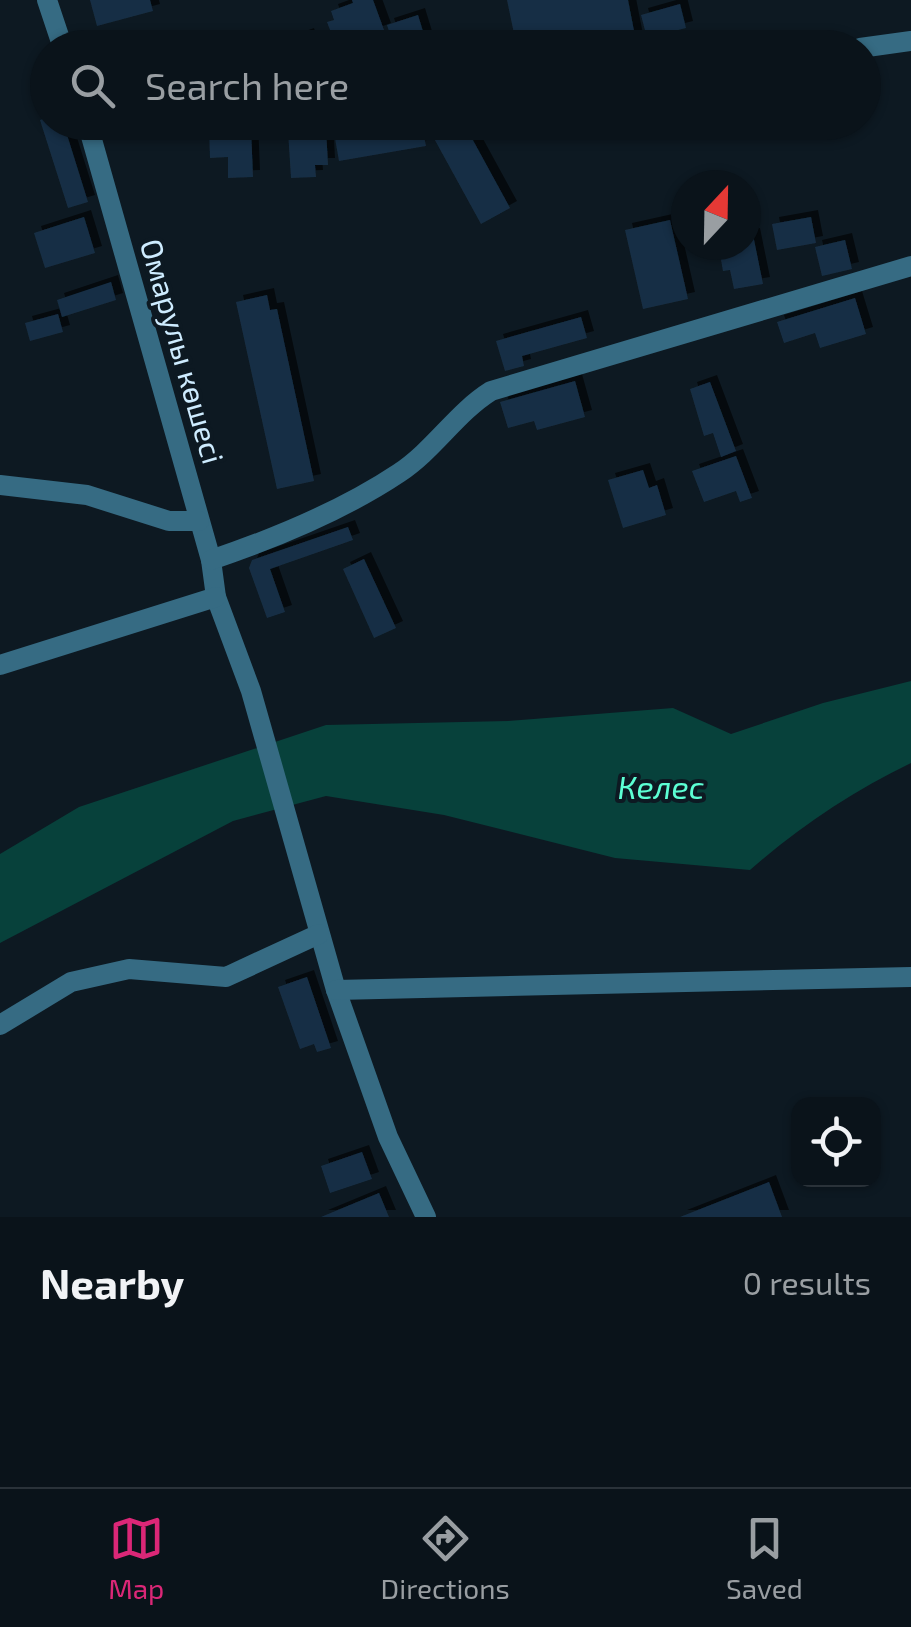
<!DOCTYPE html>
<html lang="en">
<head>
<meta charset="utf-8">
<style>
  body { margin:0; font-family:"Exo 2",sans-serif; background:#131c23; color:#f1f3f6 }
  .controls { position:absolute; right:30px; bottom:30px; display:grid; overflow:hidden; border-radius:20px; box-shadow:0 2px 8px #0004 }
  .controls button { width:90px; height:90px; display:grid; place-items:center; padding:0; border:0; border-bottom:2px solid #2a3239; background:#0a131a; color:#f1f3f6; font:50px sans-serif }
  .compass { position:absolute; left:671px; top:170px; width:90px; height:90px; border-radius:50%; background:#0a131a; box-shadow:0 2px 8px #0004; rotate:22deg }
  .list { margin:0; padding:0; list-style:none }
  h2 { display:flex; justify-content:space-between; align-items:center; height:130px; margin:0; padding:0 40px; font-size:42px }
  h2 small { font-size:32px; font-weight:400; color:#999ea2 }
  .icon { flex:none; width:55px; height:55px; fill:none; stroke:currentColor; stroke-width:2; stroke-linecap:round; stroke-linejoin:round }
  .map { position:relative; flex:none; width:911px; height:1217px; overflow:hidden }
  .search { position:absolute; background:#0a131a; box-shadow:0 2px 8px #0004; left:30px; right:30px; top:30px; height:110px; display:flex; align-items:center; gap:25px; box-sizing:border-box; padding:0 35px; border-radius:55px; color:#999ea2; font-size:38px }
  .sheet { height:270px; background:#0a131a }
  nav { display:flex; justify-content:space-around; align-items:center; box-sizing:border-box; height:140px; border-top:2px solid #2a3239; background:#0a131a; font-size:28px; color:#999ea2 }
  nav a { display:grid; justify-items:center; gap:5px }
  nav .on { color:#db2777 }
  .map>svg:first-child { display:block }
  .water { fill:#07413b }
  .building { fill:#182f44; filter:url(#shadow) }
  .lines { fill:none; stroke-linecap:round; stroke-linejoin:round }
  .street { stroke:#366b83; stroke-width:20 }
  .labels { text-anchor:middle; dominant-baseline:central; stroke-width:8; stroke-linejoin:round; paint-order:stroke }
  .street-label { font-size:30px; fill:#ceecff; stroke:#0d1922 }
  .water-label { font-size:32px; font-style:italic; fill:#5cffd4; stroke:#0d1922 }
</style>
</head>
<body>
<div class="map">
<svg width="911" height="1217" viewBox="0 0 911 1217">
  <defs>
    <filter id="shadow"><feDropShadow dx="7" dy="-7" stdDeviation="0" flood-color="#0009"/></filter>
  </defs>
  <rect width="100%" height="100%" fill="#0d1922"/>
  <!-- water -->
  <path class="water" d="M911,681v82c-58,28 -112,64 -161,107l-135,-12 -171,-43 -118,-19 -93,25 -233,122v-89l79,-47 247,-82 182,-4 165,-13 58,26 92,-31z"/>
  <!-- building -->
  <g class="building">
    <path d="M90,0h60l3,11 -56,15z"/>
    <path d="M352,0h21l11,30 -32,12 -2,-5 -15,6 -8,-21 7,-2 -3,-9 22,-8z"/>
    <path d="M507,0h121l8,41 -31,7h-88z"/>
    <path d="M680,4l6,24 -39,10 -6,-23z"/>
    <path d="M418,15l7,23 -31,9 -7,-22z"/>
    <path d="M307,35l4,13h-24l-2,-5z"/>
    <path d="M507,38l2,10h-38v-2z"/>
    <path d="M48,117v5h15l25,80 -20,6 -28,-88z"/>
    <path d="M358,122h63l5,24 -87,15 -6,-34z"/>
    <path d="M425,122h38l47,86 -29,16z"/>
    <path d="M251,128l2,49 -25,1v-21l-18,1 -1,-29z"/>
    <path d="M326,129l2,36h-13l1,12 -25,1 -3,-47z"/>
    <path d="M84,217l11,36 -50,15 -11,-35z"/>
    <path d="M811,217l5,26 -39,7 -5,-26z"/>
    <path d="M670,220l18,79 -45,10 -18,-79z"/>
    <path d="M753,235l10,49 -29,5 -4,-19 -7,1 -3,-17 5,-1 -2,-8h23v-9z"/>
    <path d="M845,240l7,29 -30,7 -7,-29z"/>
    <path d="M111,282l5,18 -54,17 -5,-17z"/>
    <path d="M267,295l3,15 7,-1 37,172 -37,8 -41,-187z"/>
    <path d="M855,298l11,36 -46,14 -5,-15 -31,10 -7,-21z"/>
    <path d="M58,314l5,18 -33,9 -5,-18z"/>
    <path d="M581,317l6,21 -65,18 2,10 -19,5 -9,-30z"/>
    <path d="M575,381l10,36 -48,13 -3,-9 -26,7 -8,-26z"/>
    <path d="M710,382l26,69 -15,6 -8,-24 -9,3 -14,-47z"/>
    <path d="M736,456l16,42 -12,4 -4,-11 -32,11 -12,-31z"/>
    <path d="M643,470l6,18 8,-3 9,30 -43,13 -15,-48z"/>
    <path d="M348,527l5,13 -83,29 15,43 -18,6 -18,-50 3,-8z"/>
    <path d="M364,559l32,69 -22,10 -31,-69z"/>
    <path d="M307,977l24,71 -14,4 -3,-8 -14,5 -22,-62z"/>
    <path d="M362,1152l10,27 -42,14 -9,-27z"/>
    <path d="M769,1182l13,35h-102z"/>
    <path d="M379,1193l10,24h-68z"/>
  </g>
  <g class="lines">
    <!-- street -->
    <g class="street">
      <path d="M47,0l16,48"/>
      <path d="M860,48l51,-7"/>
      <path d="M87,122l124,438 5,37 35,94 85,299 52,147 38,80"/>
      <path d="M0,485l87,10 82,26h30"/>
      <path d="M211,560c65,-22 131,-49 188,-87 35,-23 57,-60 92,-82l420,-125"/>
      <path d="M0,665l216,-68"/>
      <path d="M336,990l575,-13"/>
      <path d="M0,1025l71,-43 58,-13 97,8 93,-43"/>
    </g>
  </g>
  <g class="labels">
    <!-- street labels -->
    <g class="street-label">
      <text transform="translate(183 351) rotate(74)">Омарулы көшесі</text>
    </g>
    <!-- water labels -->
    <g class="water-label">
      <text x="661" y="786">Келес</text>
    </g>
  </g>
</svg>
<div class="controls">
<button><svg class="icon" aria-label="locate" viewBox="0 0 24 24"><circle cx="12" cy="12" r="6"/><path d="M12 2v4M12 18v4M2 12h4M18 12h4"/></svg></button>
</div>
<svg class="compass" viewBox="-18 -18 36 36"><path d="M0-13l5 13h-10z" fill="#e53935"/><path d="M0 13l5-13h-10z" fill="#999ea2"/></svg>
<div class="search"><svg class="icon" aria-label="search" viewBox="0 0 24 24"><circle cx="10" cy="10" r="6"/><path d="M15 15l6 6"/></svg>Search here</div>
</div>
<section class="sheet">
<h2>Nearby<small>0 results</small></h2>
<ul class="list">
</ul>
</section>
<nav>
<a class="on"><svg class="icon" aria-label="map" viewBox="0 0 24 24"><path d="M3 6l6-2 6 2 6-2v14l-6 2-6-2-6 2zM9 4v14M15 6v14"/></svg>Map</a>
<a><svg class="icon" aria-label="directions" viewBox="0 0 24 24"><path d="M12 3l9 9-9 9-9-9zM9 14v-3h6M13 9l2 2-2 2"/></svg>Directions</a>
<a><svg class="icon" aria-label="saved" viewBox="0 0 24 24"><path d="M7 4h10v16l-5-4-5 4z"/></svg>Saved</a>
</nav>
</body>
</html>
